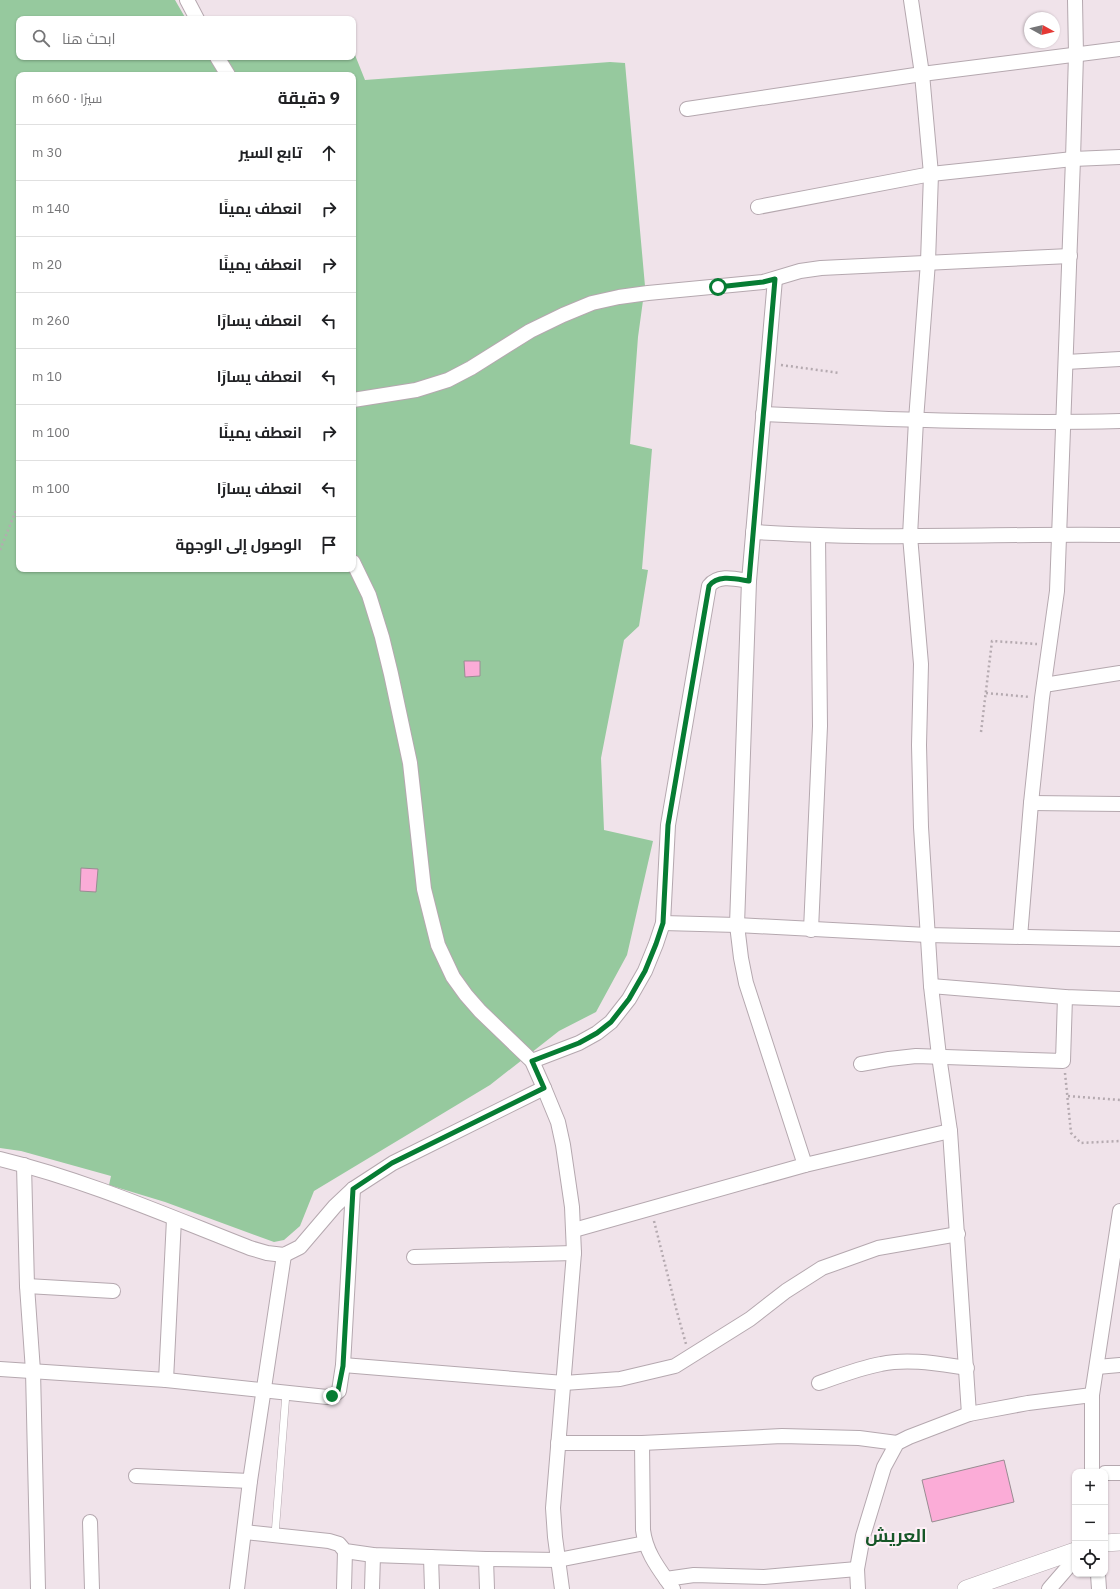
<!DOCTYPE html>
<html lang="ar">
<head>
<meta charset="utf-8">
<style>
  body { margin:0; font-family:"IBM Plex Sans",Cairo,sans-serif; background:#f6f6f6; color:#202124; direction:rtl }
  .controls { position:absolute; right:12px; bottom:12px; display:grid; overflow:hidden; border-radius:8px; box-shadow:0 1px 3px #0004 }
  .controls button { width:36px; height:36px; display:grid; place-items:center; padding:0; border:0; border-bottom:1px solid #e0e0e0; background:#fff; color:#202124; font:20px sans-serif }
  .compass { position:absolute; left:1024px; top:12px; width:36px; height:36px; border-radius:50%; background:#fff; box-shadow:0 1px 3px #0004; rotate:98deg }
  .stop { position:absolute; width:12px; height:12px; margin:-9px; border:3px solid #067c33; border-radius:50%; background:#fff }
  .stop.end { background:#067c33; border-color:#fff; box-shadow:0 1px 4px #0008 }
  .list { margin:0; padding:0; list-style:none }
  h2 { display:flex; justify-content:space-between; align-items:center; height:52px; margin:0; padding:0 16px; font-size:17px }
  h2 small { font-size:13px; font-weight:400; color:#757577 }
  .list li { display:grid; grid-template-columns:26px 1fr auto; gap:12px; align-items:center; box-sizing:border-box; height:56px; padding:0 16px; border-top:1px solid #e0e0e0 }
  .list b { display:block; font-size:15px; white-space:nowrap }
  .list em { font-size:13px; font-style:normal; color:#757577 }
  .icon { flex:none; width:22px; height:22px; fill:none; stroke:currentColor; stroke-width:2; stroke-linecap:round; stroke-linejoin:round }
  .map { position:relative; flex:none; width:1120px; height:1589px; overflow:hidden; direction:ltr }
  .search { position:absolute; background:#fff; box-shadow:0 1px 3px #0004; left:16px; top:16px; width:340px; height:44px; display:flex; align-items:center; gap:10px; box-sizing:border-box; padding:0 14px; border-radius:8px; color:#757577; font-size:15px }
  .panel { position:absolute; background:#fff; box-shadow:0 1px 3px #0004; left:16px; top:72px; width:340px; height:500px; border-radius:8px; direction:rtl }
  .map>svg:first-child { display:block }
  .green { fill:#96c99e; fill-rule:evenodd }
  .building { fill:#fbacd7; stroke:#998c92 }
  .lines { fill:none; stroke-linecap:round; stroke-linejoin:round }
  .service-casing { stroke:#b5a8af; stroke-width:8 }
  .minor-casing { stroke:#b5a8af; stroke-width:16 }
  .tertiary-casing { stroke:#b5a8af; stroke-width:18 }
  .path { stroke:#b5aab0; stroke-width:2.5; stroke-dasharray:2 3; stroke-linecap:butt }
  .service { stroke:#fff; stroke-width:7 }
  .minor { stroke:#fff; stroke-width:14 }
  .tertiary { stroke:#fff; stroke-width:17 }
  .route { stroke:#067c33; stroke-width:5 }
  .labels { text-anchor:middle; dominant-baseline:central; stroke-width:4; stroke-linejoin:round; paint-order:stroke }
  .town-label { font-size:18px; font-weight:bold; fill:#175728; stroke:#fef0f7 }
</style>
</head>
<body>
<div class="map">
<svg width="1120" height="1589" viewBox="0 0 1120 1589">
  <rect width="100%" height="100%" fill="#f0e3ea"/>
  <!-- green -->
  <path class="green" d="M0,0h175l11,19h-167v38h334v-7l12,30 245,-18 15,1 20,223 -7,51 -8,107 22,5 -10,120 6,1 -9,56 -15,14 -23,118 3,72 49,11 -26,114 -31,57 -37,19 -69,54 -176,106 -14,35 -16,14 -10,2 -109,-40 -56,-17 2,-9 -90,-25 -21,-3zM19,75h334v494h-334z"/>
  <!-- building -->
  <g class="building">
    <path d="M464,661h16v15l-15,1z"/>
    <path d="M81,868l17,1 -2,23 -16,-1z"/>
    <path d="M1004,1460l10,42 -82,20 -10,-42z"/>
  </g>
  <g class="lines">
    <!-- service casing -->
    <g class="service-casing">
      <path id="service" d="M275,1535l11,-142"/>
    </g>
    <!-- minor casing -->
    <g class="minor-casing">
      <g id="minor">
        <path d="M187,0l10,19"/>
        <path d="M911,0l11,74 9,100 -3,88 -12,158 -6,116 11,128 -2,81 2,82 10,159 8,70 11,75 19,283"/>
        <path d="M217,57l11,18"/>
        <path d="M687,109l235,-35 198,-25"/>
        <path d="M758,207l173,-33 142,-15 47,-2"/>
        <path d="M775,279l-26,302 -12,344 4,33 5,25 59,182"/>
        <path d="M1066,362l54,-3"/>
        <path d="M353,400l63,-10 32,-10 23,-12 59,-37 33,-16 29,-12 27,-6 29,-4 115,-11 37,-11 21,-3 249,-12"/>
        <path d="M763,414c119,5 238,10 357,7"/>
        <path d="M753,532c53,3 105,5 158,4 70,0 139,-2 209,-1"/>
        <path d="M353,562l16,33 13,42 9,37 19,89 14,126 14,56 15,32 13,18 14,16 52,50 12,27 14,34 5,23 9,62 2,46 -21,255 2,29 7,52"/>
        <path d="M1044,685l76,-12"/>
        <path d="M1031,803l89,1"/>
        <path d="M663,923l74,2 190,10 193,4"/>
        <path d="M811,930l9,-204 -2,-190"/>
        <path d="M1020,937l11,-134 11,-105 15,-107 16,-432 3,-105 -1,-54"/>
        <path d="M931,986l134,11 55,2"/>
        <path d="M532,1061l47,-18 18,-10 14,-11 18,-23 16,-28 11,-27 7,-21 5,-98 41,-239c9,-12 27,-7 40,-5"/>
        <path d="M861,1064l28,-5 27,-3 147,5 2,-64"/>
        <path d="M0,1159c86,21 168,57 250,89l17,5 17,2 16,-8 35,-41 18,-17 40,-26 151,-75"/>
        <path d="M24,1165l3,121 6,85 5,218"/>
        <path d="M574,1230l231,-65 145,-34"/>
        <path d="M414,1257l160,-4"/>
        <path d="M27,1286l86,5"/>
        <path d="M343,1365l221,18 56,-4 55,-13 75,-47 36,-28 36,-23 56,-20 80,-14"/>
        <path d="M1097,1367l23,-2"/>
        <path d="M0,1369l166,11 161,17 8,-3 4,-3 4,-26 10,-176"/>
        <path d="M166,1380l8,-161"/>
        <path d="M819,1383c20,-7 41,-15 62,-19 28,-6 58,0 86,4"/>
        <path d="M558,1443h84l140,-7 77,2 38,5"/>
        <path d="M642,1443l1,87c3,24 17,40 30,59"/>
        <path d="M1092,1472v-77l28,-184"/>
        <path d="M1105,1473h15"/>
        <path d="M136,1476l114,5"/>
        <path d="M90,1522l2,67"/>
        <path d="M245,1532l84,9 10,3 6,7 28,4 113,4 72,1 87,-17"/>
        <path d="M431,1557l1,32"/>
        <path d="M486,1559l1,30"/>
        <path d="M1098,1574l1,15"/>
        <path d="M666,1579l28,-4 70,2 93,-8"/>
        <path d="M237,1589l13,-108 34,-226"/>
        <path d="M344,1589l1,-38"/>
        <path d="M372,1589l1,-34"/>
        <path d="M858,1589l-1,-20 6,-33 21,-69 13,-24 12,-6 60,-23 59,-11 64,-8"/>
        <path d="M1049,1589l26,-30"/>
      </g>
    </g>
    <!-- tertiary casing -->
    <g class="tertiary-casing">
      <g id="tertiary">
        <path d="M1105,1543l15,-1"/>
        <path d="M966,1589l109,-38"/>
      </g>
    </g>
    <!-- path -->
    <g class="path">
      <path d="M781,365l59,8"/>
      <path d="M0,550l19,-47"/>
      <path d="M986,693l44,4"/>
      <path d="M981,732l11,-91 45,3"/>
      <path d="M1065,1073l6,60 10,10 39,-2"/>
      <path d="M1068,1096l52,4"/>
      <path d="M654,1221l23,91 9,32"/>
    </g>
    <!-- service -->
    <use href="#service" class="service"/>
    <!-- minor -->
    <use href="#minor" class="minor"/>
    <!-- tertiary -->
    <use href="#tertiary" class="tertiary"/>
  </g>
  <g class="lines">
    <!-- route -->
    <path class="route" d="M332,1396l6,-5 5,-25 10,-177 39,-26 152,-75 -12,-27 47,-18 18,-10 14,-11 18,-23 16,-28 11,-27 7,-21 5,-98 41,-239c9,-12 27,-7 40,-5l26,-302 -12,3 -45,5"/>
  </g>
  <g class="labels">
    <!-- town labels -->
    <g class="town-label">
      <text x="896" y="1535">العريش</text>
    </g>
  </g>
</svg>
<div class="controls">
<button>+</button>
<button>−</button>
<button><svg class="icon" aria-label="locate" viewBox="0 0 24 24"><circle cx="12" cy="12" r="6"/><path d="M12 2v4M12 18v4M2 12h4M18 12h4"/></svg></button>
</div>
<svg class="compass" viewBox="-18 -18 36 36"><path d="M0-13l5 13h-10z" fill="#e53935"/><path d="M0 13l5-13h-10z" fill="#757577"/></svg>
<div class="stop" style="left:718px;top:287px"></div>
<div class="stop end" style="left:332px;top:1396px"></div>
<div class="search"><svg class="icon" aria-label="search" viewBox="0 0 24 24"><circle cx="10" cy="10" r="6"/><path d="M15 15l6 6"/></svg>ابحث هنا</div>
<section class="panel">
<h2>9 دقيقة<small>سيرًا · 660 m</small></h2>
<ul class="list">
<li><svg class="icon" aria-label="ahead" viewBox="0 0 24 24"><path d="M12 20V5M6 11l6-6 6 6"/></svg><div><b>تابع السير</b></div><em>30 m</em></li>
<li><svg class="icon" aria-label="right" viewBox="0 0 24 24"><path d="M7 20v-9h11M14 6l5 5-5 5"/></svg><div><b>انعطف يمينًا</b></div><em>140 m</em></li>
<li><svg class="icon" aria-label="right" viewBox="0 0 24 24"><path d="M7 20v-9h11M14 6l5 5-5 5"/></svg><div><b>انعطف يمينًا</b></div><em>20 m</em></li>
<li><svg class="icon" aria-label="left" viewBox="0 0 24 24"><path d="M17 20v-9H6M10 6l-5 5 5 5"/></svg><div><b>انعطف يسارًا</b></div><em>260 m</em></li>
<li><svg class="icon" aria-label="left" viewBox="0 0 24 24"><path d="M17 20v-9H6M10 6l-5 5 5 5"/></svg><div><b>انعطف يسارًا</b></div><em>10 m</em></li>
<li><svg class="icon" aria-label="right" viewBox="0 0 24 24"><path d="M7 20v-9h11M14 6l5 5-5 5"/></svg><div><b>انعطف يمينًا</b></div><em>100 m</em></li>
<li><svg class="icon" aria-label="left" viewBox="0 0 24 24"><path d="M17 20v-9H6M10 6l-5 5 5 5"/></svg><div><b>انعطف يسارًا</b></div><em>100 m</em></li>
<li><svg class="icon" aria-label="arrive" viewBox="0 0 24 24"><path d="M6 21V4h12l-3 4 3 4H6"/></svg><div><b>الوصول إلى الوجهة</b></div></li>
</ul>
</section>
</div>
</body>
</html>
